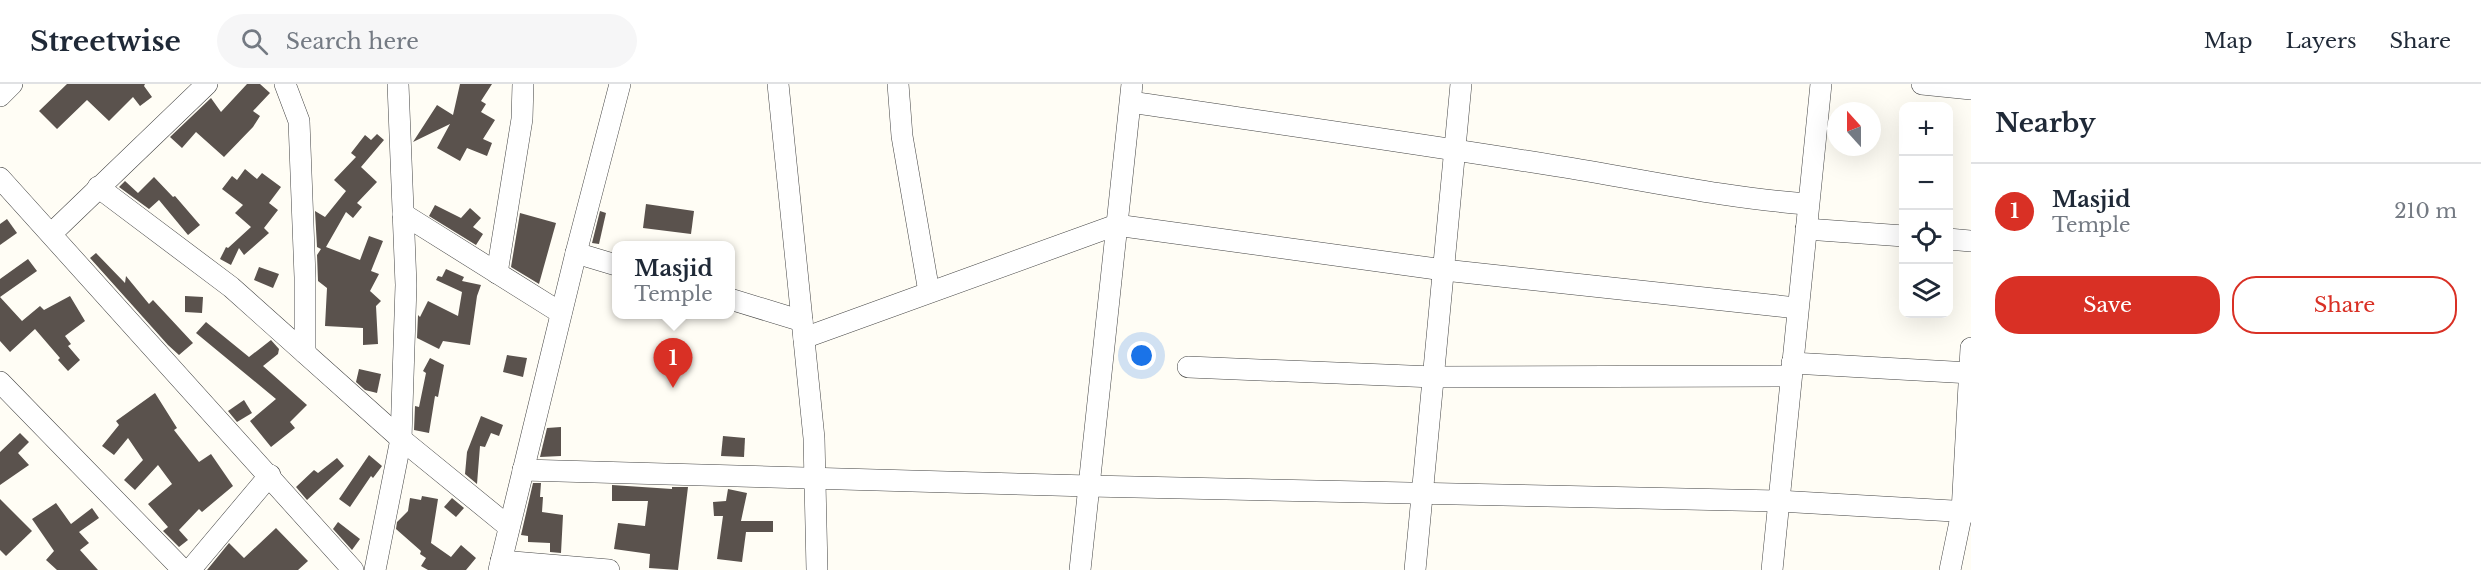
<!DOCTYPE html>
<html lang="en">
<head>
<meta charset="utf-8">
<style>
  body { margin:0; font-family:"Libre Baskerville",serif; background:#f6f6f7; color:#1f2937 }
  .controls { position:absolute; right:18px; top:18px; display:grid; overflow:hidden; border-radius:12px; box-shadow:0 6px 24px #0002 }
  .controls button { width:54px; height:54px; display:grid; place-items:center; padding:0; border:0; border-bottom:2px solid #e0e1e3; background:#fff; color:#1f2937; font:30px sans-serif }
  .compass { position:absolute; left:1827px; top:18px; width:54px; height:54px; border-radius:50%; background:#fff; box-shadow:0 6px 24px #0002; rotate:339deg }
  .you { position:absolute; left:1142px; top:272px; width:21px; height:21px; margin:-15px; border:4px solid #fff; border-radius:50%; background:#1a73e8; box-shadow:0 0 0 9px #1a73e833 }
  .badge { display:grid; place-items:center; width:39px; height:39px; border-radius:50%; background:#d93025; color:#fff; font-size:20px; font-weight:700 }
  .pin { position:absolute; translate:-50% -50px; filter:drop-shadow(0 2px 3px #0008) }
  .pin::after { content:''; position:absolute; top:32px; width:21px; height:18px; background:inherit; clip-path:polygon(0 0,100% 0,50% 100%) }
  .popup { position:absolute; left:612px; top:157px; width:123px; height:78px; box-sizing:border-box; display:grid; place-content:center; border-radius:12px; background:#fff; filter:drop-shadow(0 2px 4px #0005); font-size:20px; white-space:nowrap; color:#747a83 }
  .popup b { font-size:22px; color:#1f2937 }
  .popup::after { content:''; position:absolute; left:50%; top:100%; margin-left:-12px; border:12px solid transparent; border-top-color:#fff }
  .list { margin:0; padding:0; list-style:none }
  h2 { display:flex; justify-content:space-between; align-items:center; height:78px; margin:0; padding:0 24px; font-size:26px }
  h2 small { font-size:20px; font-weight:400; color:#747a83 }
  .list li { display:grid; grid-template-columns:39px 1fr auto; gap:18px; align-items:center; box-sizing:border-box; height:96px; padding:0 24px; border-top:2px solid #e0e1e3 }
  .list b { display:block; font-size:22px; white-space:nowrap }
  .list p { margin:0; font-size:20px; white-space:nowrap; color:#747a83 }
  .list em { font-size:20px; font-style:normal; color:#747a83 }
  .actions { display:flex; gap:12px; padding:18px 24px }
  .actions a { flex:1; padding:14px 0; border:2px solid #d93025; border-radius:24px; text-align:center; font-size:21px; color:#d93025 }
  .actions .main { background:#d93025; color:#fff }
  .icon { flex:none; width:33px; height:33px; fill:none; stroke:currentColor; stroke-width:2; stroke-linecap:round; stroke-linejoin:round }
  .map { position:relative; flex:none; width:1971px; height:486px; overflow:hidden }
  header { display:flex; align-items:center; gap:36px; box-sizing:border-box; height:84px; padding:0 30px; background:#fff; border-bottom:2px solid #e0e1e3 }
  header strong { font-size:28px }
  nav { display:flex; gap:33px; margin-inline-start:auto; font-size:21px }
  .search { width:420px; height:54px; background:#f6f6f7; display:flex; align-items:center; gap:15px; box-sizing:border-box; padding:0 21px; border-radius:33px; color:#747a83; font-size:22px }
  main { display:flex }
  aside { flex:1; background:#fff }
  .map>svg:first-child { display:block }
  .building { fill:#5a524d }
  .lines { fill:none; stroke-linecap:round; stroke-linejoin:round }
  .minor-casing { stroke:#444; stroke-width:22 }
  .minor { stroke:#fff; stroke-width:21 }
</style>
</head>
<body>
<header>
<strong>Streetwise</strong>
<div class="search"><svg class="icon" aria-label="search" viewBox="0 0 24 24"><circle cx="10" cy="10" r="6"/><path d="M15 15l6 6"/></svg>Search here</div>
<nav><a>Map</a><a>Layers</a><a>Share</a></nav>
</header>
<main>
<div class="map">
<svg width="1971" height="486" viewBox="0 0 1971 486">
  <rect width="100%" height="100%" fill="#fffdf5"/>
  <!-- building -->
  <g class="building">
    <path d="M67,0h78l-1,2 8,11 -12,9 -7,-9 -24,24 -22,-21 -30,29 -18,-18z"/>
    <path d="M247,0h13l10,9 -17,18 7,5 -7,11 -29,30 -28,-25 -14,16 -12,-11 41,-39 10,14z"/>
    <path d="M460,0h32l-11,17 5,3 -5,8 14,8 -12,19 9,4 -5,13 -20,-8 -7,13 -23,-13 13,-24 -37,18 24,-37 16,10z"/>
    <path d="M377,50l7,6 -23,27 16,15 -20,21 5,4 -9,11 -7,-6 -20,35 34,13 9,-24 14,5 -12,30 8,3 -9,17 11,10 -5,5 2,38 -15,1v-17l-38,-2 2,-38 -9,-7 -1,-26 4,-6 -4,-2 -2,-36 10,6 21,-26 -12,-11 22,-23 -5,-4 14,-18 6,5z"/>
    <path d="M245,85l12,10 5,-6 19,14 -12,16 9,7 -14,18 5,5 -25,22 -5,-7 -8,17 -11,-6 6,-12 2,1 23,-21 -16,-14 8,-8 -21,-16 10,-13 5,4z"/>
    <path d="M154,93l19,20 2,-1 25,29 -12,10 -29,-35 -10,9 -30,-22 6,-6 13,12z"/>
    <path d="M646,120l48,7 -3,23 -48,-6z"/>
    <path d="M435,121l26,13 9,-10 11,10 -8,9 10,7 -7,11 -47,-29z"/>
    <path d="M600,127l6,2 -7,31 -7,-1z"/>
    <path d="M520,129l36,10 -17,61 -28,-17z"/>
    <path d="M7,135l10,14 -17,12v-21z"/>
    <path d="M96,169l29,30 1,-7 23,28 4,-4 40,43 -14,12 -11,-10 -78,-87z"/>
    <path d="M28,175l9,12 -37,26 22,24 18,-15 4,4 26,-14 15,25 -20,15 6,8 -3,2 12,14 -12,11 -10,-11 2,-2 -25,-29 -25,23 -10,-11v-62z"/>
    <path d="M259,183l20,7 -6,14 -19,-8z"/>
    <path d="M446,185l18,8 -2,4 19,4 -4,11 -7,49 -27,-4 -4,8 -22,-11 1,-23 2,2 8,-16 30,15 4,-24 -26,-12 2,-4 4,1z"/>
    <path d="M185,212l18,1 -1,16 -17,-1z"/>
    <path d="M206,238l43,35 22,-17 8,9 -1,5 -15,12 44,39 -17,17 5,6 -24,19 -21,-26 26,-22 -80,-66z"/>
    <path d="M507,271l20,3 -4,19 -20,-5z"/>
    <path d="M430,274l14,7 -6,32 -3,-1 -6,37 -15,-3 1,-24 4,1 7,-34 -3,-2z"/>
    <path d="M359,285l22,5 -4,19 -12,-3 -9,-8z"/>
    <path d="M155,309l22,35 -3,2 25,32 12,-8 22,32 -31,26 -3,-3 -20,21 9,10 -9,7 -16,-16 5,-4 -20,-23 24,-20 -14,-19 -23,25 -11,-10 19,-20 -15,-22 -14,17 -12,-9 17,-21 -3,-4z"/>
    <path d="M244,316l8,13 -15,9 -9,-11z"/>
    <path d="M481,332l22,9 -4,11 -8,-3 -6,14 -5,-1 -3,38 -12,-10 2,-22z"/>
    <path d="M561,343v29l-21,1 7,-29z"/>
    <path d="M20,349l9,9 -11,11 11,12 -29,20v-33z"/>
    <path d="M723,352l22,2 -1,19 -23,-1z"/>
    <path d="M369,371l13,11 -9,12 -2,-2 -21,31 -11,-8z"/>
    <path d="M337,374l7,8 -37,34 -11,-13 18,-17 4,3z"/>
    <path d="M533,399h8l-1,14h3l-1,15 21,3 -2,38 -11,-1v-9l-22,-1v-6l-7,-1z"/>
    <path d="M612,401l60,4v-2h16l-10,83 -29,-2 1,-14 -36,-5 4,-26 27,3 3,-25h-36z"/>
    <path d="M728,405l19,4 -6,28h32v11h-27l-4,30 -25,-3 6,-43h-9l-1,-14 13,-1z"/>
    <path d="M422,412l16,3 -7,44 20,14 10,-12 15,13 -10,12h-38l-7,-4 5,-8 -6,-4 1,-3 -25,-22 1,-7 11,-11 2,-13 11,2z"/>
    <path d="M452,414l12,10 -8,9 -12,-10z"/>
    <path d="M0,415l32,32 -26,25 -6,-6z"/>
    <path d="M56,419l15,21 21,-16 7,10 -20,14 10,11 -9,7 18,20h-41l-11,-10 8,-9 -22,-32z"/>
    <path d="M338,438l22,17 -8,11 -19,-21z"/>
    <path d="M276,444l32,33 -10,9h-91l22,-27 15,15z"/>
  </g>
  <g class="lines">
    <!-- minor casing -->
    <g class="minor-casing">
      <g id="minor">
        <path d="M285,0l14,37 6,156v76"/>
        <path d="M778,0l36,354 3,132"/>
        <path d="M898,0l4,52 27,156"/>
        <path d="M1922,0l49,5"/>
        <path d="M0,12l12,-12"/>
        <path d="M1131,18c142,21 284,41 426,64 83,13 166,32 251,38"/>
        <path d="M0,94l353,392"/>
        <path d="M98,103l133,100 170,152 108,88"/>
        <path d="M403,130l158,99"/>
        <path d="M1806,145l98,7"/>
        <path d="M52,149l155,-149"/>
        <path d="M1948,155l23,2"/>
        <path d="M576,169l40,12"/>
        <path d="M497,189l25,-154 1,-35"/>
        <path d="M730,215l72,22"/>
        <path d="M804,254l312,-113 328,45 353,38"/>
        <path d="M1792,279l179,10"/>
        <path d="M1188,283l246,10 356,-1"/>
        <path d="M0,298l183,188"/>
        <path d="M523,386l566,16 689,15 193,11"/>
        <path d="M501,477l108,9"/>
        <path d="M190,486l80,-95"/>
        <path d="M375,486l26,-131 5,-154 -8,-201"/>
        <path d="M499,486l77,-317 44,-169"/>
        <path d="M1080,486l52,-486"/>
        <path d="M1415,486l46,-486"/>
        <path d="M1772,486l49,-486"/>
        <path d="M1950,486l12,-58 9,-164"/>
      </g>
    </g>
    <!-- minor -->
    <use href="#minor" class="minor"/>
  </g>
</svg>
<div class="controls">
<button>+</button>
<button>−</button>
<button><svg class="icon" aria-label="locate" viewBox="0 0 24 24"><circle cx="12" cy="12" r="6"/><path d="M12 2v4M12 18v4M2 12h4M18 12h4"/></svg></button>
<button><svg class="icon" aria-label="layers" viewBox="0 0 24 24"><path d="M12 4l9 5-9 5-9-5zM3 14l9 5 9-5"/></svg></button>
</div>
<svg class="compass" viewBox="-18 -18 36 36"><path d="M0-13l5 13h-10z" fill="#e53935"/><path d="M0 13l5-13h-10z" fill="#747a83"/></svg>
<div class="you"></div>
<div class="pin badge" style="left:673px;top:304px">1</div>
<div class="popup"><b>Masjid</b>Temple</div>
</div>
<aside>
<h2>Nearby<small></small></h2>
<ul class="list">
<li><span class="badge">1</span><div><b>Masjid</b><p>Temple</p></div><em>210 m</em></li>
</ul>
<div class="actions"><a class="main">Save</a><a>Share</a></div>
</aside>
</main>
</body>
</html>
